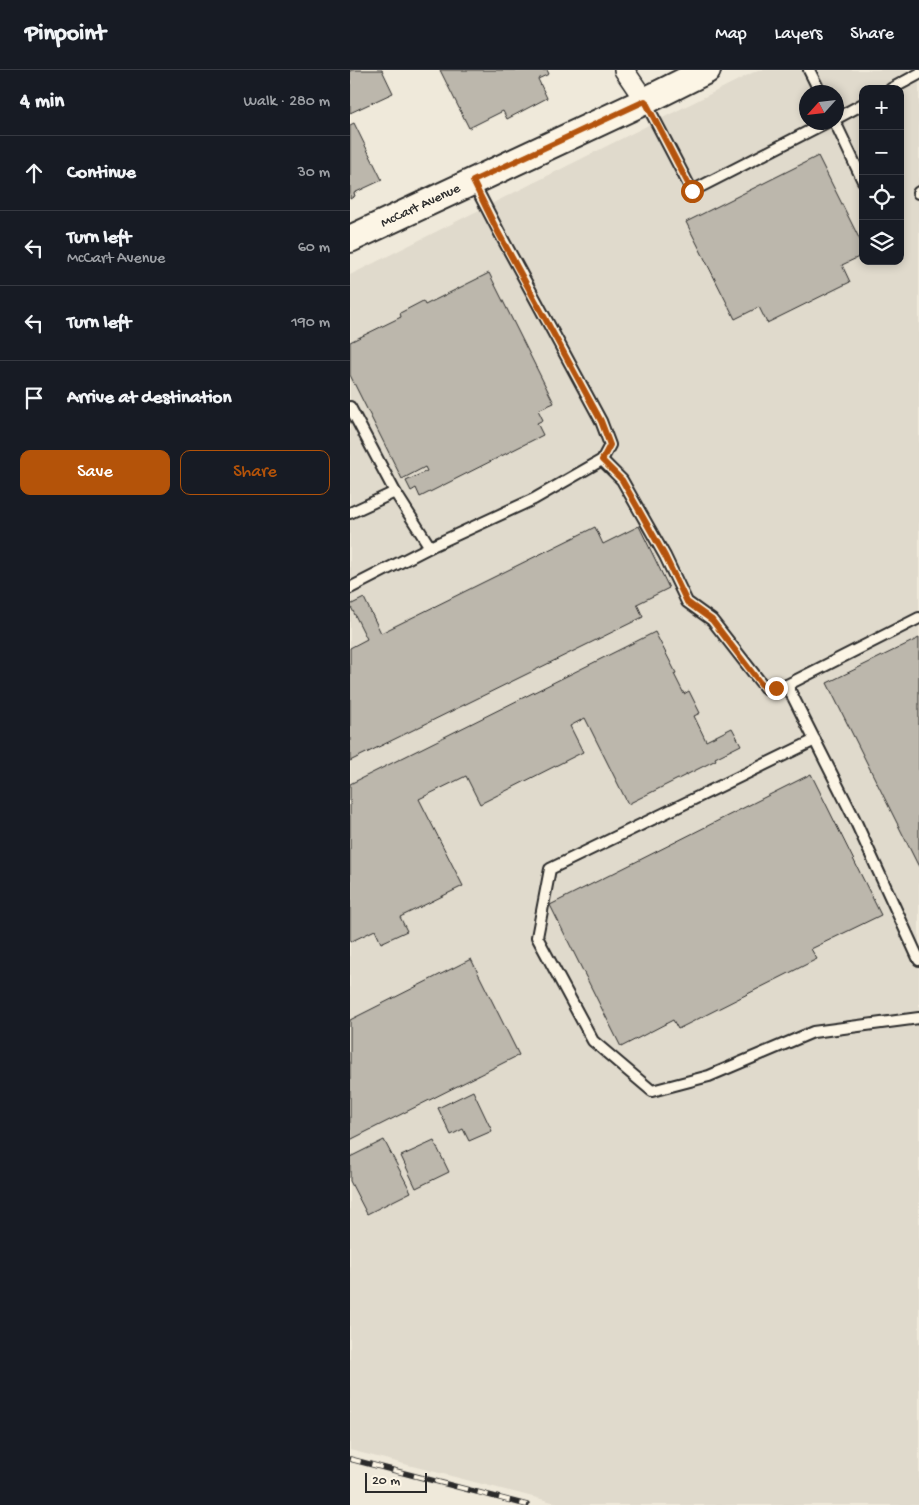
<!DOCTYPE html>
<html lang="en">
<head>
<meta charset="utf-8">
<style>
  body { margin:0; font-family:"Gochi Hand",sans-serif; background:#20242c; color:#f1f3f6 }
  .controls { position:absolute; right:15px; top:15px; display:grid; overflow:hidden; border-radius:10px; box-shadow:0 2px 8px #0003 }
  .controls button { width:45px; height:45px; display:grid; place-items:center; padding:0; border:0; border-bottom:1px solid #363941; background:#171b24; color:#f1f3f6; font:25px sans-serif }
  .compass { position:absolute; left:449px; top:15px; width:45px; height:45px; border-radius:50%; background:#171b24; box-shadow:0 2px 8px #0003; rotate:243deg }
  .scale { position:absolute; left:15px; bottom:12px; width:62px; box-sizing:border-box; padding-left:5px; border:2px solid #2b2b2b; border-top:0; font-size:14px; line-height:18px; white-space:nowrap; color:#2b2b2b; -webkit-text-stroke:4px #fcf5e5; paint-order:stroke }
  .stop { position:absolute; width:15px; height:15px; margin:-11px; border:4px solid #b45309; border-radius:50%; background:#fff }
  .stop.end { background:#b45309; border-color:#fff; box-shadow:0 1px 5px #0008 }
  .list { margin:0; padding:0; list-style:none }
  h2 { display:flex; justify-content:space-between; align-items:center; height:65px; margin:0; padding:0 20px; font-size:21px }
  h2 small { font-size:16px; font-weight:400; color:#9ea1a6 }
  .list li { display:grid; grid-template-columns:32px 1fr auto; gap:15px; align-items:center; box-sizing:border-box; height:75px; padding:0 20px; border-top:1px solid #363941 }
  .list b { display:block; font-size:19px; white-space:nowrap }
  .list p { margin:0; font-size:16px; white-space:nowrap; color:#9ea1a6 }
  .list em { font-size:16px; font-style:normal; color:#9ea1a6 }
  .actions { display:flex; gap:10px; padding:15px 20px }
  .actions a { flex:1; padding:11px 0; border:1px solid #b45309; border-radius:10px; text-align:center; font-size:18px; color:#b45309 }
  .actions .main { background:#b45309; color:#fff }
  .icon { flex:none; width:28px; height:28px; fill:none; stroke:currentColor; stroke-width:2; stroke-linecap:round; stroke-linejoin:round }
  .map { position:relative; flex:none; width:569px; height:1435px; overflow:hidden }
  header { display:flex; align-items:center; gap:30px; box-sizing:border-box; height:70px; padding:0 25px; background:#171b24; border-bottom:1px solid #363941 }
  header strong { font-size:24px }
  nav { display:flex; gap:28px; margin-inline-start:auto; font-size:18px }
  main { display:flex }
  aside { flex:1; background:#171b24 }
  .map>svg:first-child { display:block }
  .built { fill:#e0dacc; fill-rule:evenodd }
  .building { fill:#bcb7ac; stroke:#2b2b2b }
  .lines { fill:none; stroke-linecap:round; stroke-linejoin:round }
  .service-casing { stroke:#2b2b2b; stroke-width:14 }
  .minor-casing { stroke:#2b2b2b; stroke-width:22 }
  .secondary-casing { stroke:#2b2b2b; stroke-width:30 }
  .service { stroke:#fcf5e5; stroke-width:10 }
  .minor { stroke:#fcf5e5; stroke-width:19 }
  .secondary { stroke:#fcf5e5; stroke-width:26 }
  .rail-casing { stroke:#2b2b2b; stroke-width:5.5 }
  .rail { stroke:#fcf5e5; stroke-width:4; stroke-dasharray:11; stroke-linecap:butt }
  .route { stroke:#b45309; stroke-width:6 }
  .labels { text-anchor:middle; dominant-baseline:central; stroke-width:4; stroke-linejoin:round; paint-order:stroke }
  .street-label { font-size:14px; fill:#2b2b2b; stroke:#fcf5e5 }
</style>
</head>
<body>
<header>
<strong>Pinpoint</strong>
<nav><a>Map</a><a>Layers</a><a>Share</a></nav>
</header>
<main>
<aside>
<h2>4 min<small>Walk · 280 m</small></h2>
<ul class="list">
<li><svg class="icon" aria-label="ahead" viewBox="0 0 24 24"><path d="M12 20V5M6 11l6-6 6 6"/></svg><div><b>Continue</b></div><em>30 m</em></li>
<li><svg class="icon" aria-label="left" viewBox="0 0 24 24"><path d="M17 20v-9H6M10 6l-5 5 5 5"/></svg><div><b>Turn left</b><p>McCart Avenue</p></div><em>60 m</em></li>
<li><svg class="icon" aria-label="left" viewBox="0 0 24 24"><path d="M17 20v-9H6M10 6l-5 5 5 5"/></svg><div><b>Turn left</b></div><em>190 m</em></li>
<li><svg class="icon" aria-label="arrive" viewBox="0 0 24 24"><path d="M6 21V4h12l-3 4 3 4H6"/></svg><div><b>Arrive at destination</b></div></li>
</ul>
<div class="actions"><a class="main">Save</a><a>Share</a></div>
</aside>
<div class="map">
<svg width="569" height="1435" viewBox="0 0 569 1435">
  <rect width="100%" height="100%" fill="#efe9da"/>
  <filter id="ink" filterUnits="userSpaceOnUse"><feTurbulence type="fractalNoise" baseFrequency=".02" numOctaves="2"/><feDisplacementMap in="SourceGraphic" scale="10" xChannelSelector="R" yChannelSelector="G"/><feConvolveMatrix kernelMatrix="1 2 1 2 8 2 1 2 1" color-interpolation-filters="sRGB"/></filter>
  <g filter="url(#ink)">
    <!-- built -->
    <path class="built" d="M408,0h161v1435h-355l-214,-55v-1175zM513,19h37v172h-37zM457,22h30v30h-30z"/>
    <!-- building -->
    <g class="building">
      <path d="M0,0h32l11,23 -43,20z"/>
      <path d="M90,0h107l2,4 -11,5 9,19 -40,21 -4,-8 -34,17z"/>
      <path d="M4,53l28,57 -28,13 1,3 -5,3v-74z"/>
      <path d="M468,86l45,90v9l-21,10 8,17 -83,41 -8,-16 -24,12 -49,-97z"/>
      <path d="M139,203l65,130 -16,7 5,10 -6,3 6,12 -123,62 -4,-9 -5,3 -5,-10 21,-10 -2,-4 -23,12 -52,-104v-33l51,-25 -1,-4 23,-12 2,4z"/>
      <path d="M289,456l30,62 -32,16 6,13 -293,144v-113l17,-9 -17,-34 14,-7 17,35 214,-106 8,17z"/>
      <path d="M305,562l21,41 -2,1 10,20 5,-3 11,22 -6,3 12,25 26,-13 9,17 -26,13 1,2 -88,44 -43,-86 -15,8 13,26 -103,52 -14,-28 -47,23 44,87 -63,31 7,14 -26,12 -6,-13 -25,12v-158z"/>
      <path d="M569,568v229l-92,-184z"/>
      <path d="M461,704l70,141 -70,34 6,10 -139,70 -5,-9 -52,27 -71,-142z"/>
      <path d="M121,889l48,96 -169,85v-120z"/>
      <path d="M123,1021l19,40 -23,10 -6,-12 -12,6 -13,-27z"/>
      <path d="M34,1070l27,52 -44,22 -17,-33v-24z"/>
      <path d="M84,1071l15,31 -33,16 -15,-32z"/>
    </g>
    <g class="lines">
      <!-- service casing -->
      <g class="service-casing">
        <g id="service">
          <path d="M459,0l11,22"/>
          <path d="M541,19l28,-15"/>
          <path d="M295,31l47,90 135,-69"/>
          <path d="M487,48l26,-14"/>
          <path d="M485,52l28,59"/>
          <path d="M568,123l1,-1"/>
          <path d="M0,337l45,85 35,55 104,-48 68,-39 8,-15 -9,-24 -102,-189 -26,-50"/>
          <path d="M252,390l20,20 43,76 22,46 25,18 53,68h11l11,-3"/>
          <path d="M0,443l45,-21"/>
          <path d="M0,518l80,-41"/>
          <path d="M569,548l-132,67 67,133 65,142"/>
          <path d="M465,670l-265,129 -13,68 56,104 59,50 57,-15 104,-44 106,-14"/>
        </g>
      </g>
      <!-- minor casing -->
      <g class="minor-casing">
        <path id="minor" d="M274,0l21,31"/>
      </g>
      <!-- secondary casing -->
      <g class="secondary-casing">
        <g id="secondary">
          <path id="s1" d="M0,169l295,-138 62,-31"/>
        </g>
      </g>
      <!-- service -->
      <use href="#service" class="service"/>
      <!-- minor -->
      <use href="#minor" class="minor"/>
      <!-- secondary -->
      <use href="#secondary" class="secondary"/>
      <!-- rail casing -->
      <g class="rail-casing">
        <path id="rail" d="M0,1389l177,46"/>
      </g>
      <!-- rail -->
      <use href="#rail" class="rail"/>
    </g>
  </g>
  <g class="lines" filter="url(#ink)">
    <!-- route -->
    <path class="route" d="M342,121l-47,-90 -172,80 25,51 103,189 9,24 -8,15 20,20 43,76 22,46 25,18 52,68h12"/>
  </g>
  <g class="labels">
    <!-- street labels -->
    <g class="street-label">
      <text stroke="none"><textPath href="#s1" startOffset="78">McCart Avenue</textPath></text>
    </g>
  </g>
</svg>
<div class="controls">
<button>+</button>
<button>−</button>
<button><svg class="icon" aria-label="locate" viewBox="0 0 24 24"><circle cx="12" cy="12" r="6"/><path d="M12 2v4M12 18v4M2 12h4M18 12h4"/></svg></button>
<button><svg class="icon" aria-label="layers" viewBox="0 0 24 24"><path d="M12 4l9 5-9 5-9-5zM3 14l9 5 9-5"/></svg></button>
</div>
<svg class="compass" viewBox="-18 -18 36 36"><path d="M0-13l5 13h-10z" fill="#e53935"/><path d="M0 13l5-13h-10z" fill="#9ea1a6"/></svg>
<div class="scale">20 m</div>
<div class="stop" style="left:342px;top:121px"></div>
<div class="stop end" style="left:426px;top:618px"></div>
</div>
</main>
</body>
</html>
